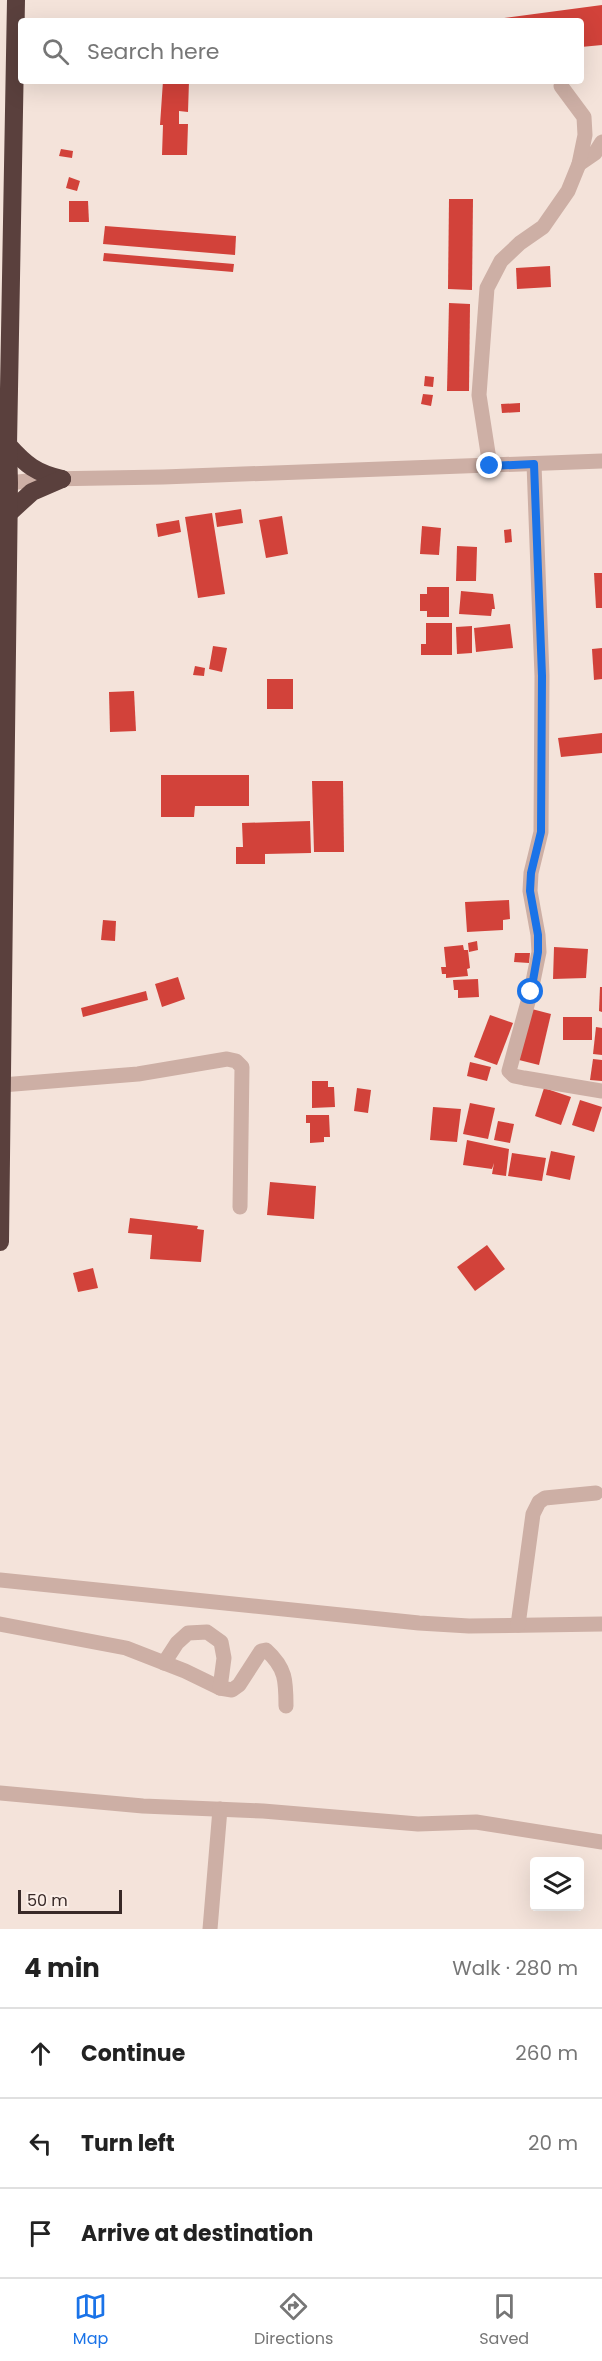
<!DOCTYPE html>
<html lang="en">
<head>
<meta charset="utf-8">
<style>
  body { margin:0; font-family:Poppins,sans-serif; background:#f2f2f2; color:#222 }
  .controls { position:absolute; right:18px; bottom:18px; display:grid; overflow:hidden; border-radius:6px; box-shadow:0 6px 24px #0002 }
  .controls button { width:54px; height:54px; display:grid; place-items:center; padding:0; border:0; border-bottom:2px solid #e0e0e0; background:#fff; color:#222; font:30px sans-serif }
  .scale { position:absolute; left:18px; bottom:15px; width:104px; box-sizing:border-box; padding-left:6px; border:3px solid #382927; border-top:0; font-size:16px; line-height:21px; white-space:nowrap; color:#382927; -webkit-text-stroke:4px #fbeee7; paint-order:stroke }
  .stop { position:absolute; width:18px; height:18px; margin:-14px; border:4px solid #1a73e8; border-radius:50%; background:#fff }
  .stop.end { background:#1a73e8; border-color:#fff; box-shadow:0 2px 6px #0008 }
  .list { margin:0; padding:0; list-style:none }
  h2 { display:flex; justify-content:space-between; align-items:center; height:78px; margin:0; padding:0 24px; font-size:26px }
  h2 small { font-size:20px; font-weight:400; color:#767676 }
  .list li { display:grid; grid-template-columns:39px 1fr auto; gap:18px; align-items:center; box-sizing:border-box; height:90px; padding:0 24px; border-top:2px solid #e0e0e0 }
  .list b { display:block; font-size:22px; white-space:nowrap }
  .list em { font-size:20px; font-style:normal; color:#767676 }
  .icon { flex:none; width:33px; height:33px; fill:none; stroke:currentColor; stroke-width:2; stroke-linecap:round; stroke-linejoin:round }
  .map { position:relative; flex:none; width:602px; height:1929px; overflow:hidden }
  .search { position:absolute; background:#fff; box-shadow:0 6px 24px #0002; left:18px; right:18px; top:18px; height:66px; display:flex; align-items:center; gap:15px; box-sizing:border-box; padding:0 21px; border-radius:6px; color:#767676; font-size:22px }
  .sheet { height:348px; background:#fff }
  nav { display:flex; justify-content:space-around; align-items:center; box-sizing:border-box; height:84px; border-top:2px solid #e0e0e0; background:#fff; font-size:16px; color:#767676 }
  nav a { display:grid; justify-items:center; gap:3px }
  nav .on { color:#1a73e8 }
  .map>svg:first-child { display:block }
  .building { fill:#d2423a }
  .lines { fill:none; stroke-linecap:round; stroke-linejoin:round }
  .minor { stroke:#cdafa5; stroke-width:15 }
  .highway { stroke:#5a403d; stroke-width:18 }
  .route { stroke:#1a73e8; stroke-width:8 }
</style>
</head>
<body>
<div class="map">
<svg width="602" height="1929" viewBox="0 0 602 1929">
  <rect width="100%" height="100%" fill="#f4e3da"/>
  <!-- building -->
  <g class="building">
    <path d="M602,5v40l-21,2v-26h-100z"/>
    <path d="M163,81h26l-1,31 -9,-1v13h9l-1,31h-25l1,-30h-3z"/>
    <path d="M61,149l12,2 -1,7 -13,-2z"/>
    <path d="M69,177l11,4 -3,10 -11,-3z"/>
    <path d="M449,199h24l-1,91 -24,-1z"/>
    <path d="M69,201h19l1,21h-20z"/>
    <path d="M105,226l131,10 -1,19 -132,-11z"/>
    <path d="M104,253l130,11 -1,8 -130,-11z"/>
    <path d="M550,266l1,21 -34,2 -1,-21z"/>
    <path d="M449,303l21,1 -1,87h-22z"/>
    <path d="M425,376l9,1 -1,10 -9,-1z"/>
    <path d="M423,394l10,1 -2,11 -10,-2z"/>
    <path d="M520,403v9l-18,1 -1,-9z"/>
    <path d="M241,509l2,14 -26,4 -2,-14z"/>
    <path d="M212,513l13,81 -27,4 -13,-81z"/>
    <path d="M282,516l6,38 -22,4 -7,-38z"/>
    <path d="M179,520l2,12 -23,5 -2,-13z"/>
    <path d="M422,526l19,2 -2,27 -19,-1z"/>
    <path d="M511,529l1,13 -7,1 -1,-13z"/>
    <path d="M457,546l20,1 -1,34h-20z"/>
    <path d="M594,573h8v35h-6z"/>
    <path d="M427,587h22v30h-22v-6h-7v-17h7z"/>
    <path d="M461,591l32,3 2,15h-3l-1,7 -32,-2z"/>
    <path d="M426,623h26v32h-31v-11h5z"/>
    <path d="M510,624l3,24 -37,4 -2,-24z"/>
    <path d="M472,626v27l-15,1 -1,-27z"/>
    <path d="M213,646l14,2 -5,24 -13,-3z"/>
    <path d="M602,648v31l-8,1 -2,-31z"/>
    <path d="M195,666l10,2 -1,8 -11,-1z"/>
    <rect x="267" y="679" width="26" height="30"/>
    <path d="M134,691l2,40 -26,1 -1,-40z"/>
    <path d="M602,733v20l-41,4 -3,-19z"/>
    <path d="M161,775h88v31h-54l-1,11h-33z"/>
    <path d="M312,781h31l1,71h-30z"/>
    <path d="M310,821l1,32 -46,1v10h-29v-17h7l-1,-24z"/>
    <path d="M509,900l1,19 -7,1v10l-36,2 -2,-30z"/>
    <path d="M103,920l13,1 -1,20 -14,-1z"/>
    <path d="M477,941l1,9 -9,2 -1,-9z"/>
    <path d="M463,945l1,5h4l2,18 -3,1 1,7 -22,2v-4h-4l-1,-7h5l-2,-20z"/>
    <path d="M554,947l34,2 -2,29 -33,1z"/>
    <path d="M515,953h15l-1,10 -15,-1z"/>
    <path d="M178,977l7,22 -23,8 -7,-23z"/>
    <path d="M478,979l1,18 -21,1v-8h-4l-1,-10z"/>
    <path d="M600,987h2v25l-3,-1z"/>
    <path d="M146,991l2,9 -65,17 -2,-9z"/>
    <path d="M528,1008l23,6 -12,51 -24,-6z"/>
    <path d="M490,1015l23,8 -16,42 -23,-8z"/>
    <rect x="563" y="1017" width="29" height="23"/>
    <path d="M596,1027l6,1v27l-9,-1z"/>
    <path d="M593,1059l9,1v21l-12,-1z"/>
    <path d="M470,1062l21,5 -4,14 -20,-5z"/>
    <path d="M312,1081h16v6h6l1,20 -23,1z"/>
    <path d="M357,1088l14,2 -3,23 -14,-2z"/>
    <path d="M544,1088l27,9 -10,28 -26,-9z"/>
    <path d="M580,1100l22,7 -8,25 -22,-7z"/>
    <path d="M470,1103l25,5 -7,31 -25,-5z"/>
    <path d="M433,1107l28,2 -4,33 -27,-2z"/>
    <path d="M306,1115h23l1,22h-6v5l-14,1v-20h-4z"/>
    <path d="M498,1121l16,3 -4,19 -16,-3z"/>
    <path d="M467,1140l42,9 -3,27 -14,-2 2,-11 -2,6 -29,-4z"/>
    <path d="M551,1151l24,5 -5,24 -24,-5z"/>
    <path d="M512,1153l34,5 -4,23 -34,-5z"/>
    <path d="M270,1182l46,4 -2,33 -47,-4z"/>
    <path d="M130,1218l68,8 -1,3 7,1 -3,32 -51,-3 2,-24 -24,-2z"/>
    <path d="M487,1245l18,24 -30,22 -18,-24z"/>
    <path d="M93,1268l5,20 -20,4 -5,-19z"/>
  </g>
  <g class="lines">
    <!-- minor -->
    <g class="minor">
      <path d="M579,164l16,-11 7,-11"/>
      <path d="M534,464l8,212 -1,156 -10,41 -1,18 8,44 1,17 -8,39 -22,80 5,5 10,2 78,13"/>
      <path d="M490,466l-11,-71 8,-107 14,-27 19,-18 23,-16 25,-36 11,-27 6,-29 -1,-18 -23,-31"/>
      <path d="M9,483l37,-4 117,-2 439,-16"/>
      <path d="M2,1085l136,-11 89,-15 9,2 6,6 -2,140"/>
      <path d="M0,1580l419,43 50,3 133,-2"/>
      <path d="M0,1624l126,24 59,23 35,17 12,2 7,-5 22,-34 5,-1c20,18 20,31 20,56"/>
      <path d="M518,1625l15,-111 6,-12 6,-4 51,-5"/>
      <path d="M164,1663l13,-20 11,-10 19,-1 14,10 3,16 -4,30"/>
      <path d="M0,1793l143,13 120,5 155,13 58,-2 126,20"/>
      <path d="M210,1929l10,-120"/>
    </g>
    <!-- highway -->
    <g class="highway">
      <path d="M8,445c18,20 28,28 54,34"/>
      <path d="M9,513l23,-21 30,-13"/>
      <path d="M0,1242l9,-759 -1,-38 8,-445"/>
    </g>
  </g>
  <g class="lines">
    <!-- route -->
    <path class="route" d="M490,466l44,-2 8,212 -1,156 -10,41 -1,18 8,44v17l-7,40"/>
  </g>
</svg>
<div class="controls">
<button><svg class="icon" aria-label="layers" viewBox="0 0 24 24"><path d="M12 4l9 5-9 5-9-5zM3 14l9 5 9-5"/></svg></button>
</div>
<div class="scale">50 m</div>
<div class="stop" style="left:531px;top:992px"></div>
<div class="stop end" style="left:490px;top:466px"></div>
<div class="search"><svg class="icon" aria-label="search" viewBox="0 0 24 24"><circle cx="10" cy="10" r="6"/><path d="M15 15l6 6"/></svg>Search here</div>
</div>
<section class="sheet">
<h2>4 min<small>Walk · 280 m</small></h2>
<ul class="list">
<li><svg class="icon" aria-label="ahead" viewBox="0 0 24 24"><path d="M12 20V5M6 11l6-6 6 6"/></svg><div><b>Continue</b></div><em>260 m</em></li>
<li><svg class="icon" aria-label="left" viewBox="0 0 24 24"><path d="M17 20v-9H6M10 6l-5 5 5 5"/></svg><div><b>Turn left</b></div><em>20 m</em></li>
<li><svg class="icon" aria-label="arrive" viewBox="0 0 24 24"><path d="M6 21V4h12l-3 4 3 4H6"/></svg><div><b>Arrive at destination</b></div></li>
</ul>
</section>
<nav>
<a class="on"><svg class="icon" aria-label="map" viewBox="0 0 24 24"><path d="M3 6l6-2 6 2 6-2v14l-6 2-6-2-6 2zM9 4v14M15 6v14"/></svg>Map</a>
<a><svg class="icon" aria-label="directions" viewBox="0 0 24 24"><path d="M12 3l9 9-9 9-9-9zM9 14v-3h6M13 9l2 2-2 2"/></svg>Directions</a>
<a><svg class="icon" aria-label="saved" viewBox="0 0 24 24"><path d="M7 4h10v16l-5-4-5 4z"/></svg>Saved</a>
</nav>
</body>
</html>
